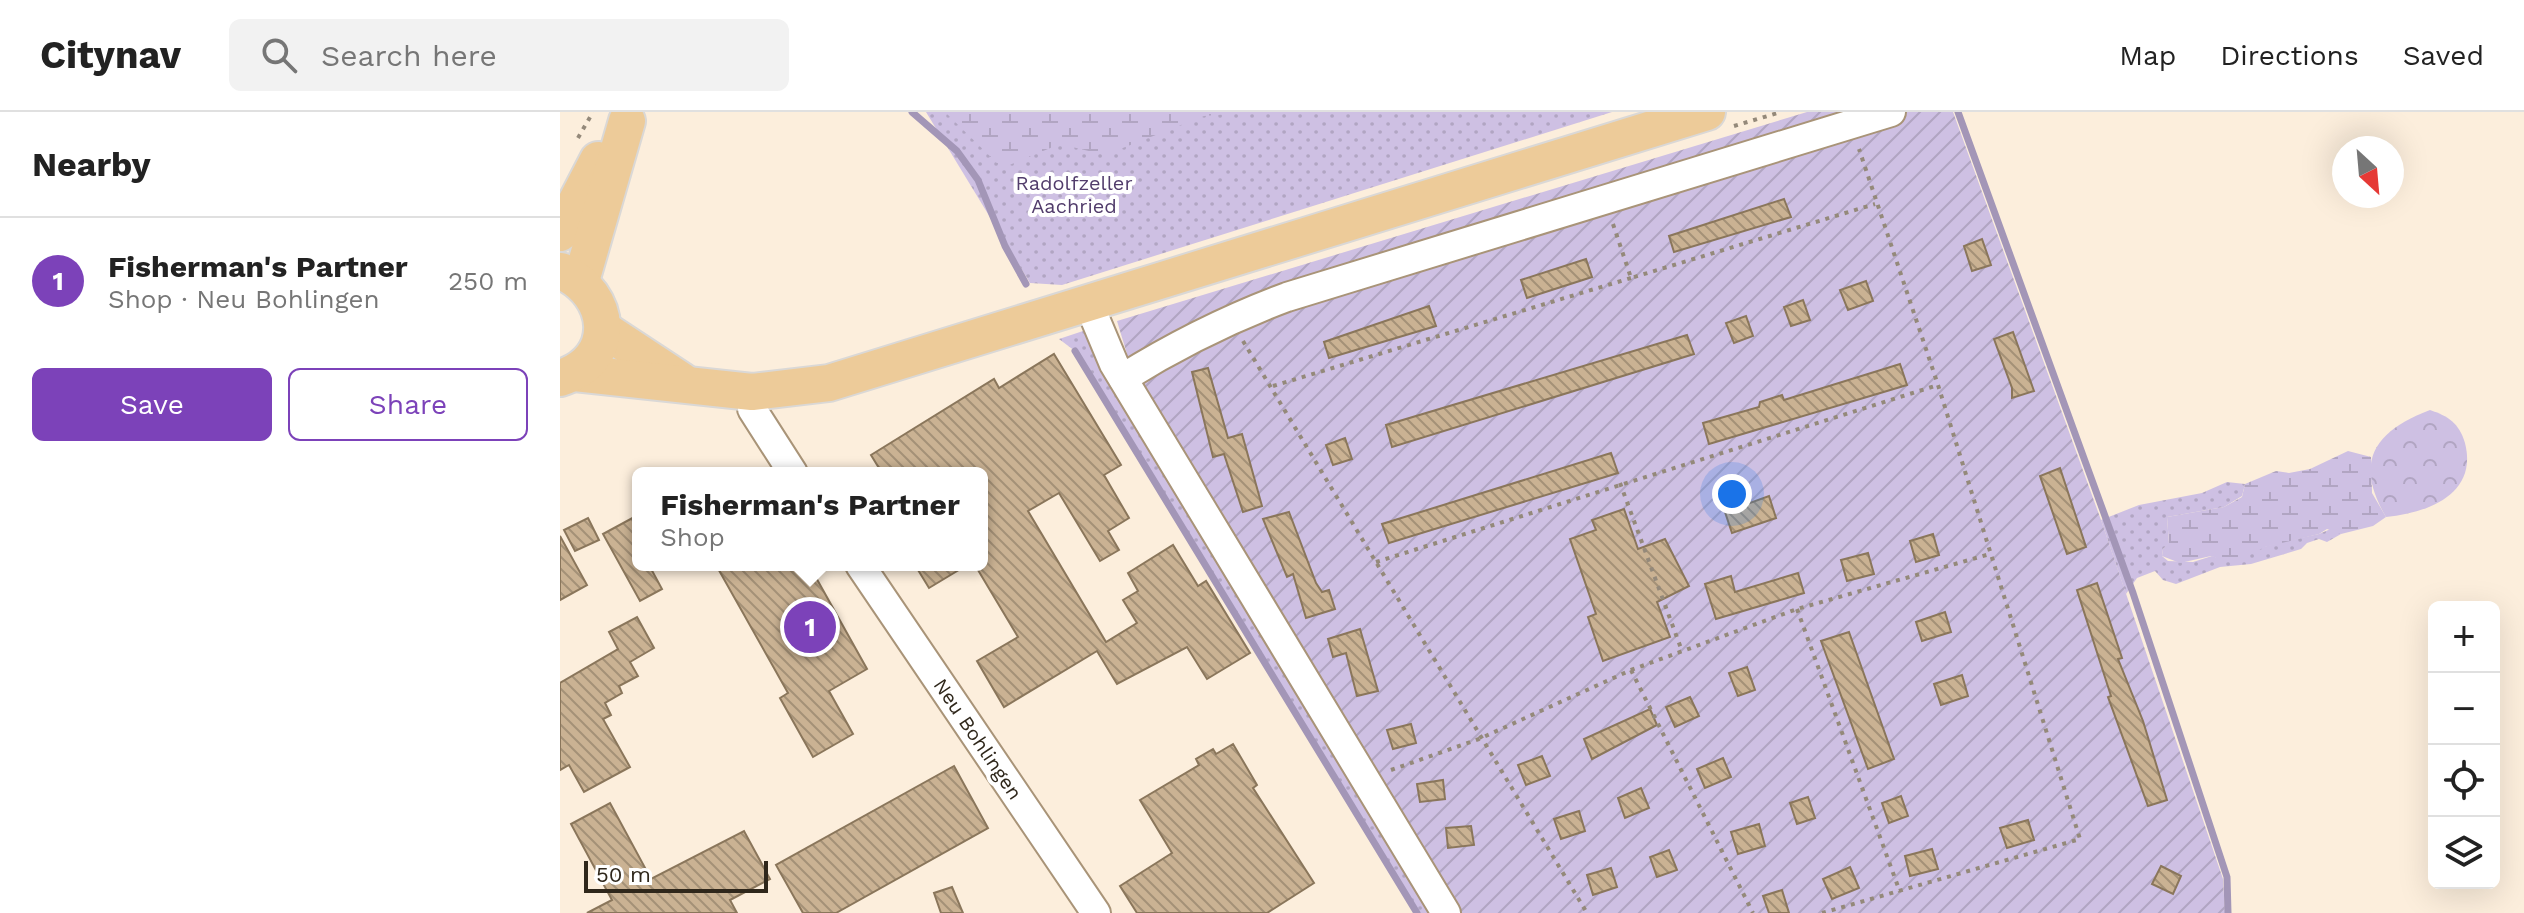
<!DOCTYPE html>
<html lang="en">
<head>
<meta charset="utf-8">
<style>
  body { margin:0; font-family:"Work Sans",sans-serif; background:#f2f2f2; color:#222 }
  .controls { position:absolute; right:24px; bottom:24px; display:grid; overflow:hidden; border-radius:12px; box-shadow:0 8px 32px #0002 }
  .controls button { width:72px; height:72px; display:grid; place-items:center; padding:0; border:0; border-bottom:2px solid #e0e0e0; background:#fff; color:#222; font:40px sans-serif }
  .compass { position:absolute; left:1772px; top:24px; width:72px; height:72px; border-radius:50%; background:#fff; box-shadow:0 8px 32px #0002; rotate:154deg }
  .scale { position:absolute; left:24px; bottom:20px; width:184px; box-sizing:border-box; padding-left:8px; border:4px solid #2f271b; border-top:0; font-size:22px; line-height:28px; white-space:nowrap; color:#2f271b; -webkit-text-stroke:6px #fff; paint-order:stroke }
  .you { position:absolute; left:1172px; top:382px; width:28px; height:28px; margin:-20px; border:6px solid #fff; border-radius:50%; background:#1a73e8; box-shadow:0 0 0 12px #1a73e833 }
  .badge { display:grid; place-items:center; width:52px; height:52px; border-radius:50%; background:#7c42b9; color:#fff; font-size:26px; font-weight:700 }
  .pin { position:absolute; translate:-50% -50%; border:4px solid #fff; box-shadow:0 2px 8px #0006 }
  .popup { position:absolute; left:72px; top:355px; width:356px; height:104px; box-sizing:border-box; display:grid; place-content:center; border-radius:12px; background:#fff; filter:drop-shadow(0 2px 6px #0005); font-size:26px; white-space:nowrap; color:#767676 }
  .popup b { font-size:30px; color:#222 }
  .popup::after { content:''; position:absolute; left:50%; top:100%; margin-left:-16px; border:16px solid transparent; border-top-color:#fff }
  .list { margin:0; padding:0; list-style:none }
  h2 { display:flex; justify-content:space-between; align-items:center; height:104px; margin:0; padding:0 32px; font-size:34px }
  h2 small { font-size:26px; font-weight:400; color:#767676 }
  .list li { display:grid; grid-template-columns:52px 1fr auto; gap:24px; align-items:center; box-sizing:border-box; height:128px; padding:0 32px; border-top:2px solid #e0e0e0 }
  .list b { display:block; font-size:30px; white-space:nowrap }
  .list p { margin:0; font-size:26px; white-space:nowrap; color:#767676 }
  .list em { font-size:26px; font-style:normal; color:#767676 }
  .actions { display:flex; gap:16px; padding:24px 32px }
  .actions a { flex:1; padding:18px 0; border:2px solid #7c42b9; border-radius:12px; text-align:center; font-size:28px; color:#7c42b9 }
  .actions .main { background:#7c42b9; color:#fff }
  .icon { flex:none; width:44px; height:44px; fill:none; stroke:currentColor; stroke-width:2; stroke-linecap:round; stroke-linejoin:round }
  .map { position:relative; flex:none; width:1964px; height:801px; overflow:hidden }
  header { display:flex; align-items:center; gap:48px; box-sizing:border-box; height:112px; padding:0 40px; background:#fff; border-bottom:2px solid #e0e0e0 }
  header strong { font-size:38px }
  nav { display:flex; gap:44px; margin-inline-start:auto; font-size:28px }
  .search { width:560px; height:72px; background:#f2f2f2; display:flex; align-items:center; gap:20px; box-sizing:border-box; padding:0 28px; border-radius:12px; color:#767676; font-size:30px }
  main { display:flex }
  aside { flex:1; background:#fff }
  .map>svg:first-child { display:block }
  .grass { fill:url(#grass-dots) }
  .forest { fill:url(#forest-crowns) }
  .wetland { fill:url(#wetland-marsh) }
  .garden { fill:url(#garden-furrows) }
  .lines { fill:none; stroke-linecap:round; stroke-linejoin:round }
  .stream { stroke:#a396b7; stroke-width:7 }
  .building { fill:url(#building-back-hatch); stroke:#8a765b; stroke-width:2 }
  .minor-casing { stroke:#a99478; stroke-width:32 }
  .major-casing { stroke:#dad8d6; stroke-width:40 }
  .path { stroke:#94897a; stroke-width:4; stroke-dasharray:4 6; stroke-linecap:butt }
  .minor { stroke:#fff; stroke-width:28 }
  .major { stroke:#edcb99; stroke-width:36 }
  .labels { text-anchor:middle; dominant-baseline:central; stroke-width:8; stroke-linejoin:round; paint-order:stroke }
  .park-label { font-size:20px; fill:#513c6b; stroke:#fff }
  .street-label { font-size:20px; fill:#2f271b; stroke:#fff }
</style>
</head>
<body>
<header>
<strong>Citynav</strong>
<div class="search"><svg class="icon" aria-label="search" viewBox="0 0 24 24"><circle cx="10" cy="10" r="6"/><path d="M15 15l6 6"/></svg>Search here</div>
<nav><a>Map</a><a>Directions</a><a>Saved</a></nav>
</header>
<main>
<aside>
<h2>Nearby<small></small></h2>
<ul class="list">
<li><span class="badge">1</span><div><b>Fisherman's Partner</b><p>Shop · Neu Bohlingen</p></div><em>250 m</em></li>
</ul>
<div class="actions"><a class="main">Save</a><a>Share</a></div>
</aside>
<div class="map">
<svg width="1964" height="801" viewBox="0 0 1964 801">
  <defs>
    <pattern id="grass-dots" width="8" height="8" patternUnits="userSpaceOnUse" patternTransform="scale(2)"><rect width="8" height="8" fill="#cec0e3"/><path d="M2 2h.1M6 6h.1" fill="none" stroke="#b1a5c2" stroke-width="1.8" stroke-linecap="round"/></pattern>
    <pattern id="forest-crowns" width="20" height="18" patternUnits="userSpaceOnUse" patternTransform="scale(2)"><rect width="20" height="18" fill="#cec0e3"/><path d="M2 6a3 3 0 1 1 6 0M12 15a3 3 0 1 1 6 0" fill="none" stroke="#b1a5c2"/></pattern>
    <pattern id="wetland-marsh" width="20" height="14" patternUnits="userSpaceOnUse" patternTransform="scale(2)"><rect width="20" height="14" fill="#cec0e3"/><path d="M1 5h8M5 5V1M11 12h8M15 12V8" fill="none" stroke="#b1a5c2"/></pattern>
    <pattern id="garden-furrows" width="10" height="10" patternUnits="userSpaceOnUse" patternTransform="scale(2)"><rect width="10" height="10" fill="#cec0e3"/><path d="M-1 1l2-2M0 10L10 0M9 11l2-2" fill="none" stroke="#b1a5c2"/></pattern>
    <pattern id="building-back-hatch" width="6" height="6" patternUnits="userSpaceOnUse" patternTransform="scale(2)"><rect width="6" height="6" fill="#cab293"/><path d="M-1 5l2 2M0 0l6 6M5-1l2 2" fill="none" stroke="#a49177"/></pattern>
  </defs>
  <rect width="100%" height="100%" fill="#fceedc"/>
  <!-- grass -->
  <g class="grass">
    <path d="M366,0h686l-550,173 -32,-2z"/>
    <path d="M523,219l350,582h-16l-342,-562 -16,-12z"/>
    <path d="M1667,370l18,2 -3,12 -18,11 -57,10 2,27 -6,5 -1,7 6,5 25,1 19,-6c24,9 32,-3 55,-10 17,-5 35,-8 52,-12l14,-6 8,6 -14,8 -8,-3 -12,4 -6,6 -50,15 -31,3 -44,17 -13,-4 -8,-9 -18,7 -11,16 -25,-74 38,-15 63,-12z"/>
  </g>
  <!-- forest -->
  <path class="forest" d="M1870,298c18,6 29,13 35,33 13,51 -37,70 -79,74 -33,-56 -11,-86 44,-107z"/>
  <!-- wetland -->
  <g class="wetland">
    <path d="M385,0h308l-49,4 -99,39 -45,-11 -58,24z"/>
    <path d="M1788,339l23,6 1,36 14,24 -13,9 -32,8 -14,-5 -8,5 -54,13 -23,12 -15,3 -16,-6 -31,7 -18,-7 1,-7 6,-6 -2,-26 57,-10 18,-10 3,-13 31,-13 13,2 21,-4z"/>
  </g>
  <!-- garden -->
  <path class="garden" d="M1247,0h146l148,408 122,359 2,34h-792l-327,-543 21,-16 -10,-33z"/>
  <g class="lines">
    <!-- stream -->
    <g class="stream">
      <path d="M352,0l45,39 21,29 27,66 21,38"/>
      <path d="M1398,0l175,481 94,284 1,36"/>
      <path d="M515,239l342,562"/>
    </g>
  </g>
  <!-- building -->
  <g class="building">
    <path d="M1224,87l7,18 -117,35 -5,-16z"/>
    <path d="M1422,127l9,26 -19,6 -8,-25z"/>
    <path d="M1026,147l6,18 -65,21 -6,-18z"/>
    <path d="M1306,169l7,20 -25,9 -8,-20z"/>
    <path d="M1243,188l7,20 -19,6 -7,-19z"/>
    <path d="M869,194l7,20 -107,32 -5,-16z"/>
    <path d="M1186,204l7,20 -19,7 -8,-20z"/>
    <path d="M1453,220l21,59 -22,7v-10l-18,-49z"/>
    <path d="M1127,223l7,19 -302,93 -6,-22z"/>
    <path d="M494,242l67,111 -17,10 25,43 -21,13 11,19 -19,11 -41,-68 -31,18 78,131 31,-19 -14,-23 15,-9 -10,-18 45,-28 25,41 8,-5 44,72 -43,26 -20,-32 -70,37 -20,-33 -93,56 -27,-46 41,-24 -43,-72h7v-92h-100l-11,-18 123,-76 5,9z"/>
    <path d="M1340,252l7,21 -198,59 -6,-21 56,-16 1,-5 22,-7 2,5z"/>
    <path d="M648,256l20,70 14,-4 20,72 -19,6 -19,-58 -11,3 -21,-85z"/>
    <path d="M785,326l7,21 -19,6 -7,-20z"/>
    <path d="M1051,341l7,20 -229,70 -7,-19z"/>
    <path d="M1500,356l26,79 -19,7 -27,-78z"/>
    <path d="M1209,384l7,22 -44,15 -7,-21z"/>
    <path d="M1064,397l14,40 27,-10 24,47 -32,16 13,35 -67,24 -15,-44 8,-3 -26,-75 26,-9 -4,-10z"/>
    <path d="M729,400l27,71 6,9 7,-2 6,19 -29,9 -13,-44 -6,3 -24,-58z"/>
    <path d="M78,403v50h11l13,24 -22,12 -37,-67z"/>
    <path d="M28,406l11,22 -24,11 -11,-21z"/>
    <path d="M1373,422l6,21 -23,7 -6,-21z"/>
    <path d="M0,424l27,49 -27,15z"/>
    <path d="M1308,441l6,21 -27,7 -6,-21z"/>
    <path d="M156,453h93l58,104 -38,22 24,43 -40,23 -33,-59 8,-5z"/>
    <path d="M355,453h52l-38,23z"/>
    <path d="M1238,461l6,20 -88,26 -11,-35 26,-8 4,16z"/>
    <path d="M1537,471l25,75 -4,1 25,62 24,79 -19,6 -40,-109 3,-1 -34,-106z"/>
    <path d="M1385,500l6,20 -29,9 -6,-19z"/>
    <path d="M77,505l17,31 -24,14 8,14 -19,10 3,7 -17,10 6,12 -8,4 27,48 -46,25 -15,-27 -9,5v-87l58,-34 -9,-17z"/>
    <path d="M800,517l18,62 -21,5 -11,-43 -13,4 -5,-18z"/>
    <path d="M1289,520l45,127 -26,10 -47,-128z"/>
    <path d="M1187,555l8,23 -17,6 -9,-23z"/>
    <path d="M1402,563l6,21 -27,9 -7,-21z"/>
    <path d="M1130,585l9,19 -24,11 -9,-20z"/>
    <path d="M1090,597l7,16 -65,34 -8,-20z"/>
    <path d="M851,612l5,19 -23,6 -6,-19z"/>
    <path d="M673,632l24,41 -4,3 61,95 -47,30h-130l-17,-27 52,-33 -32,-53 59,-35 -3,-6 17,-10 3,5z"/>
    <path d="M982,644l8,20 -24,9 -8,-20z"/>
    <path d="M1163,646l8,19 -26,11 -8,-19z"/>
    <path d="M394,654l34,62 -152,85h-33l-27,-48z"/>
    <path d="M883,668l2,19 -25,3 -3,-18z"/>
    <path d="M1081,676l8,20 -24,10 -7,-20z"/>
    <path d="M1341,684l7,20 -19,7 -7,-20z"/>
    <path d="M1248,685l7,21 -18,6 -7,-21z"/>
    <path d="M50,691l41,76 93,-48 26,48 -40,21 7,13h-150l25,-13 -41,-76z"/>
    <path d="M1019,699l6,20 -24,8 -7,-20z"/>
    <path d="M1468,708l6,20 -27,8 -7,-20z"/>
    <path d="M1199,712l6,22 -27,8 -7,-22z"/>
    <path d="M911,714l3,19 -26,3 -2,-20z"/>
    <path d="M1372,737l6,20 -28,7 -5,-20z"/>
    <path d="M1109,738l8,20 -20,7 -7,-20z"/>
    <path d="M1601,754l20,10 -8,18 -21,-10z"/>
    <path d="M1290,755l9,21 -27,11 -9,-20z"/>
    <path d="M1051,756l6,19 -24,8 -6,-20z"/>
    <path d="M392,775l11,26h-22l-7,-20z"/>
    <path d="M1222,778l7,23h-20l-6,-17z"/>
  </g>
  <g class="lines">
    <!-- minor casing -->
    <g class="minor-casing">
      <g id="minor">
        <path d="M528,190l26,62 332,549"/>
        <path d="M563,266c53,-33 105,-59 164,-81l604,-185"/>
        <path d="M192,280v17l41,64"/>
        <path d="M300,453l236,348"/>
      </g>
    </g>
    <!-- major casing -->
    <g class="major-casing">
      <g id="major">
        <path d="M0,121l38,-73"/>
        <path d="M21,169l46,-160"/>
        <path d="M43,217l79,52"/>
        <path d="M15,261l177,19 77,-9 878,-271"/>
        <path d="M0,266c59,-18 53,-84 1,-107"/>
      </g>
    </g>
    <!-- path -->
    <g class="path">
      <path d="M1174,14l47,-14"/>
      <path d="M18,26l15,-26"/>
      <path d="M1053,112l18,54 244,-74"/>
      <path d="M683,229l344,572"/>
      <path d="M713,274l358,-108"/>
      <path d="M1060,371l62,168"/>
      <path d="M816,450l562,-177"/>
      <path d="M1237,497l103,283"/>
      <path d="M1071,558l122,243"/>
      <path d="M831,658l88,-31 152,-69 166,-61 193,-55"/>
      <path d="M1262,801l258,-74 -142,-454 -79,-236"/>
    </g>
    <!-- minor -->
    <use href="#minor" class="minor"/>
    <!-- major -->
    <use href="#major" class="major"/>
  </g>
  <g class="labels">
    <!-- park labels -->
    <g class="park-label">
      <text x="514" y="71">Radolfzeller<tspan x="514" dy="23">Aachried</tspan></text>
    </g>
    <!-- street labels -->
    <g class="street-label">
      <text transform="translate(418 627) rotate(56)">Neu Bohlingen</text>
    </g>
  </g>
</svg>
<div class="controls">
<button>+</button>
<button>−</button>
<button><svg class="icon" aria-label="locate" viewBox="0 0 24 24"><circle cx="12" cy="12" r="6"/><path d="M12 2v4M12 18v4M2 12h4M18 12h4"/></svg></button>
<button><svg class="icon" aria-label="layers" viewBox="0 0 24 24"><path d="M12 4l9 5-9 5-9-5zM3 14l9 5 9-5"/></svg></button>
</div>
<svg class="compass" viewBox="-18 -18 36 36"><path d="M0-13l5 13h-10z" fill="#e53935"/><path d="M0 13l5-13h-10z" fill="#767676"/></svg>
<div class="scale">50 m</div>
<div class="you"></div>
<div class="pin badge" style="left:250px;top:515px">1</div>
<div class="popup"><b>Fisherman's Partner</b>Shop</div>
</div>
</main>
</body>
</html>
